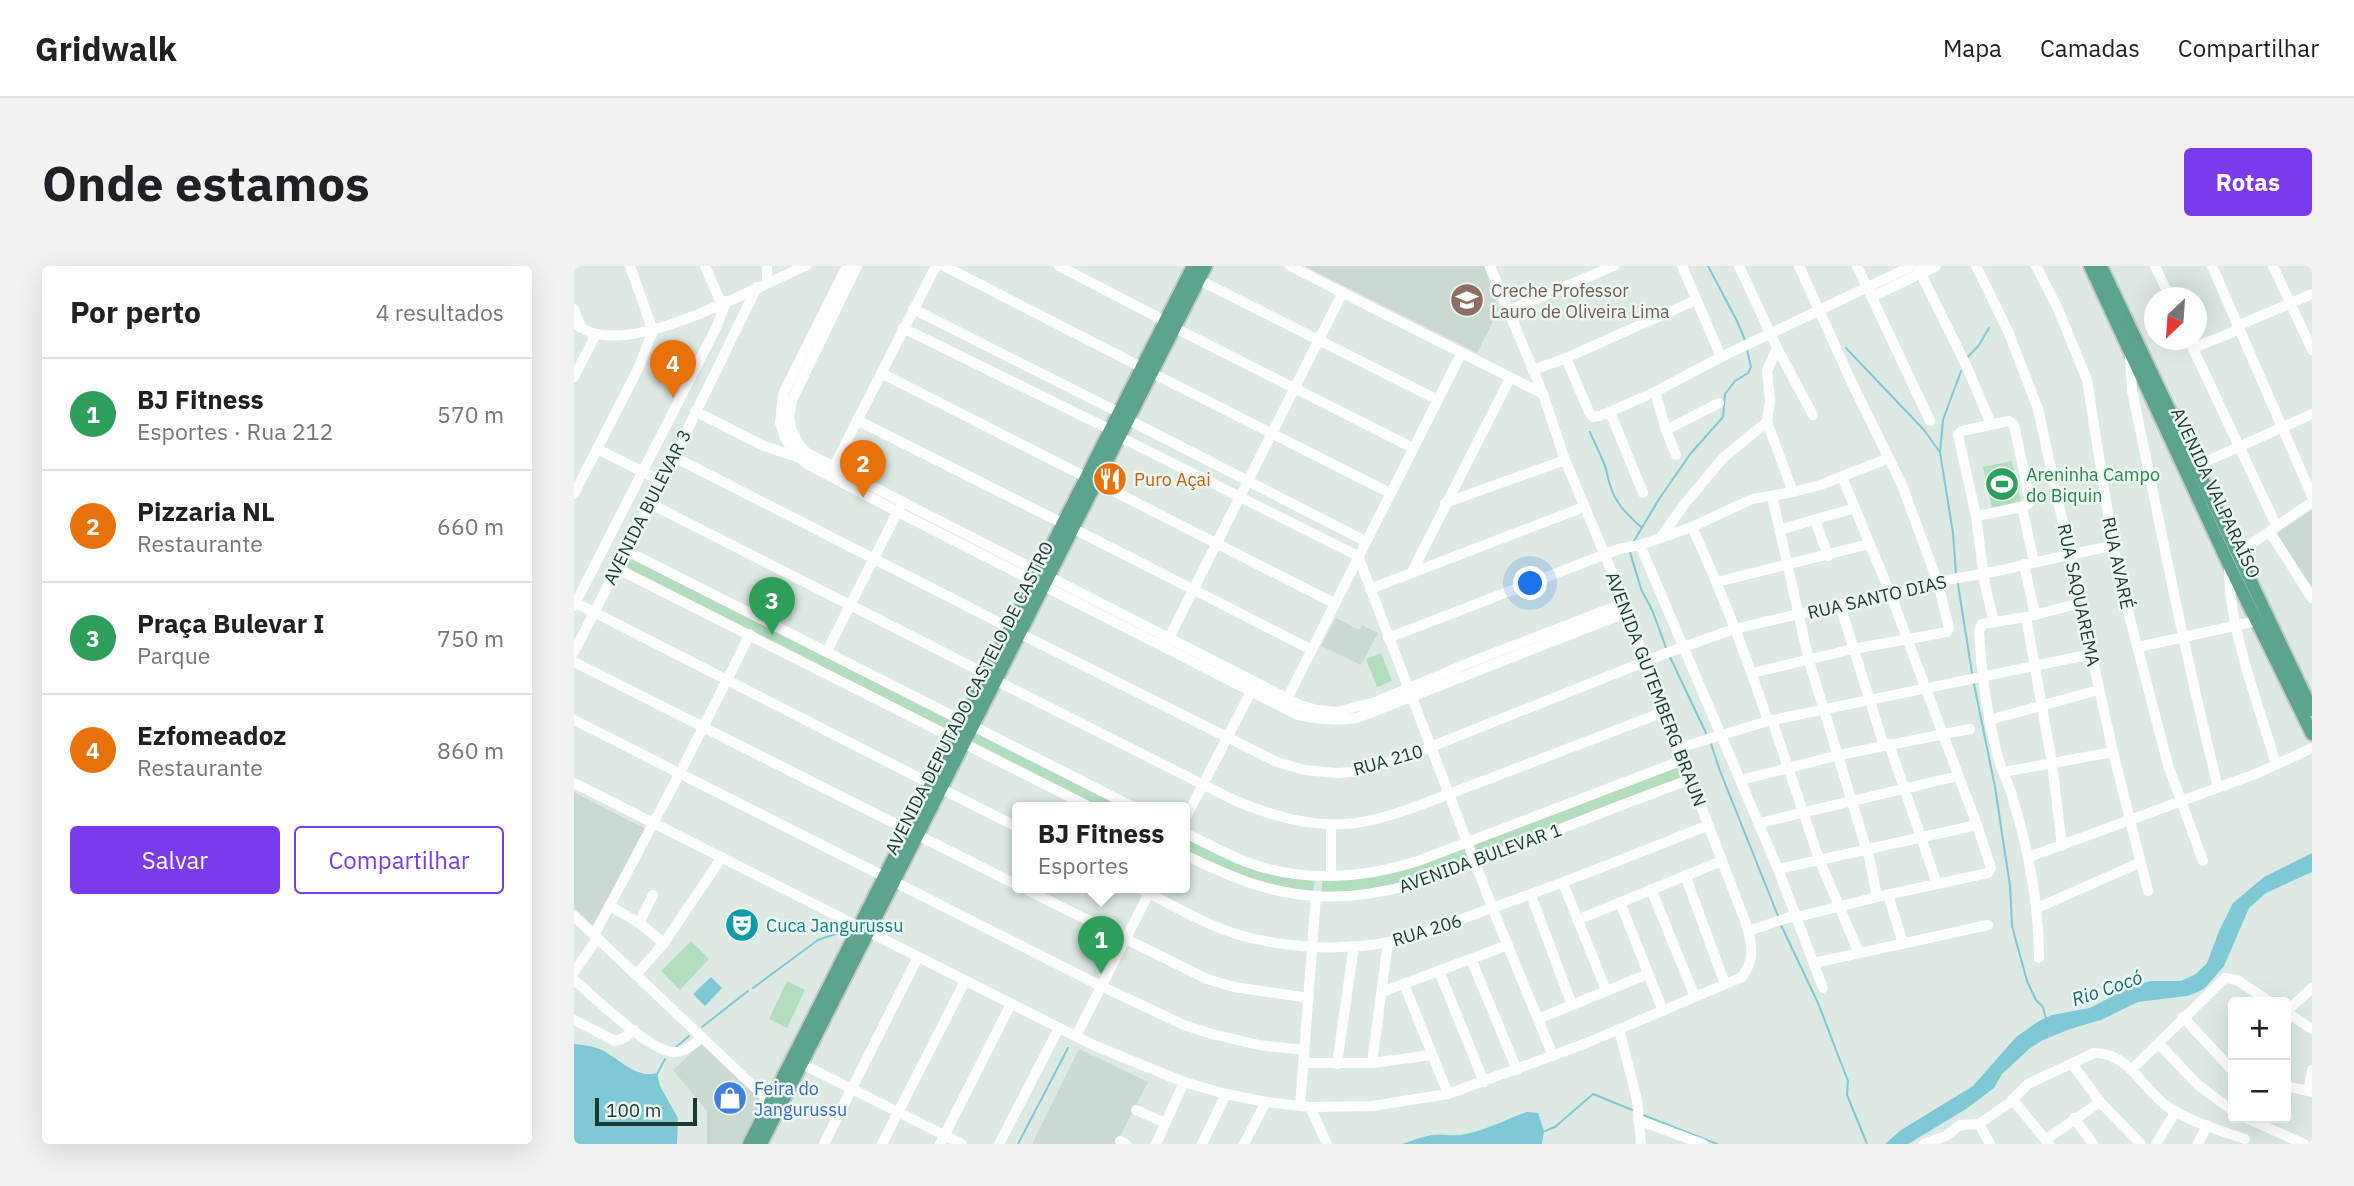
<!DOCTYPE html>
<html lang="pt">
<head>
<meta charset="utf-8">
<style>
  body { margin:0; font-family:"IBM Plex Sans",sans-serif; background:#f2f2f2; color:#202124 }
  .controls { position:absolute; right:21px; bottom:21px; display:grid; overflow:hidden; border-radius:7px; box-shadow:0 7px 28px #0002 }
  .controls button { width:63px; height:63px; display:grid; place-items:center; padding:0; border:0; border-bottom:2px solid #e0e0e0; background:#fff; color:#202124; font:35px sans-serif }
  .compass { position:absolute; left:1570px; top:21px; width:63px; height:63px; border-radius:50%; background:#fff; box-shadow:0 7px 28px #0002; rotate:205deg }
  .scale { position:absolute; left:21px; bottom:18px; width:102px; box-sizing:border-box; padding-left:7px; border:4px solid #1d3a32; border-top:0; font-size:19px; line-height:24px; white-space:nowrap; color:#1d3a32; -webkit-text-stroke:5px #ecf7f1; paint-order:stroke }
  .you { position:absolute; left:957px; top:318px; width:24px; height:24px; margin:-18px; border:5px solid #fff; border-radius:50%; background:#1a73e8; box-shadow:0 0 0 10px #1a73e833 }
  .badge { display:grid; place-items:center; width:46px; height:46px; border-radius:50%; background:#7c3aed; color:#fff; font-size:23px; font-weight:700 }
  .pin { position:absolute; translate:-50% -58px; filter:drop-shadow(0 2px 4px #0008) }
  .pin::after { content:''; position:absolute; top:37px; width:24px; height:21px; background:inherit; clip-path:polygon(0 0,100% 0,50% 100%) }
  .popup { position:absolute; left:438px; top:536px; width:178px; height:91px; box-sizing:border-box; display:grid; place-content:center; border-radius:7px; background:#fff; filter:drop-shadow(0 2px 5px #0005); font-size:23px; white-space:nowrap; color:#757577 }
  .popup b { font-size:26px; color:#202124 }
  .popup::after { content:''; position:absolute; left:50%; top:100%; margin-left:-14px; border:14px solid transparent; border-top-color:#fff }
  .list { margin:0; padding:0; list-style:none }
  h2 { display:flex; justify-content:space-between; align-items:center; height:91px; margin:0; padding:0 28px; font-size:30px }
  h2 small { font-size:23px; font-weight:400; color:#757577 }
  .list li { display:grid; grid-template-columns:46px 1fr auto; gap:21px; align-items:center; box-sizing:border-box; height:112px; padding:0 28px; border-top:2px solid #e0e0e0 }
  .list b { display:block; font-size:26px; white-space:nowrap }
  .list p { margin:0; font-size:23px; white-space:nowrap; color:#757577 }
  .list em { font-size:23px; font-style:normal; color:#757577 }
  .actions { display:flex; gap:14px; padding:21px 28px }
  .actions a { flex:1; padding:16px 0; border:2px solid #7c3aed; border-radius:7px; text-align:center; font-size:24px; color:#7c3aed }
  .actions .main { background:#7c3aed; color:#fff }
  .map { position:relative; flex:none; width:1738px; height:878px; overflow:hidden; border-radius:7px }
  header { display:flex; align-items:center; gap:42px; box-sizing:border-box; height:98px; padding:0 35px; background:#fff; border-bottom:2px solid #e0e0e0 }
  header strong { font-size:33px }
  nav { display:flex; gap:38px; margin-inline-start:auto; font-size:24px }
  .intro { display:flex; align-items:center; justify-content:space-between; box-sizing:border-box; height:168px; padding:0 42px }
  h1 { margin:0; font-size:49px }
  .button { padding:18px 32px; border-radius:7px; background:#7c3aed; color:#fff; font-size:24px; font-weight:700 }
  main { display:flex; gap:42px; padding:0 42px }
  aside { flex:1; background:#fff; border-radius:7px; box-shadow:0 7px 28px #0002 }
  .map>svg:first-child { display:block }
  .built { fill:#cadad2 }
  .green { fill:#b2debd }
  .water { fill:#7ec9d5 }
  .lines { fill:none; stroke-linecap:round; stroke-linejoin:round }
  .stream { stroke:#7ec9d5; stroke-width:2 }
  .major-casing { stroke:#c0c8c6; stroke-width:16 }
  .minor { stroke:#fff; stroke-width:10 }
  .major { stroke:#5ca490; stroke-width:12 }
  .labels { text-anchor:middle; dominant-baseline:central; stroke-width:5; stroke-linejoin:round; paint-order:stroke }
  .education-label { font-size:18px; fill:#785e54; stroke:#ecf7f1; text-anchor:start }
  .leisure-label { font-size:18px; fill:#27864d; stroke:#ecf7f1; text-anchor:start }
  .food-label { font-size:18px; fill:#c56008; stroke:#ecf7f1; text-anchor:start }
  .street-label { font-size:18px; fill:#1d3a32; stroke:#ecf7f1 }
  .culture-label { font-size:18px; fill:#0d838f; stroke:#ecf7f1; text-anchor:start }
  .shop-label { font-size:18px; fill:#366cbe; stroke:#ecf7f1; text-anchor:start }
  .water-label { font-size:19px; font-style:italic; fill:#136a7a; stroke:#ecf7f1 }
</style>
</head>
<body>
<header>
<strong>Gridwalk</strong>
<nav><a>Mapa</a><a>Camadas</a><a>Compartilhar</a></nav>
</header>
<div class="intro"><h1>Onde estamos</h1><a class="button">Rotas</a></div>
<main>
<aside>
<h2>Por perto<small>4 resultados</small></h2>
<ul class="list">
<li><span class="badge" style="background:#2e9e5b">1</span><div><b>BJ Fitness</b><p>Esportes · Rua 212</p></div><em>570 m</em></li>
<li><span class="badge" style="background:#e8710a">2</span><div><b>Pizzaria NL</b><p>Restaurante</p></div><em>660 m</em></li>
<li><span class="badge" style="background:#2e9e5b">3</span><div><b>Praça Bulevar I</b><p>Parque</p></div><em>750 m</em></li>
<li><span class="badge" style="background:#e8710a">4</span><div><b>Ezfomeadoz</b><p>Restaurante</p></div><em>860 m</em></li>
</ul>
<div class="actions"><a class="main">Salvar</a><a>Compartilhar</a></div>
</aside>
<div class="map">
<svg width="1738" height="878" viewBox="0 0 1738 878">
  <rect width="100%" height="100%" fill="#dceae3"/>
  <!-- built -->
  <g class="built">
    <path d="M730,0h180l15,44 -22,43z"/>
    <path d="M1738,244v77l-37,-53z"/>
    <path d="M762,352l23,12 3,-5 16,8 -17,32 -40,-19z"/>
    <path d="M0,526l72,37 -53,96 -19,-17z"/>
    <path d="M128,777l65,60 -22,41h-38v-33l-34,-41z"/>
    <path d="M505,783l69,33 -32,62h-84z"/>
  </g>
  <!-- green -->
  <g class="green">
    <path d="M1438,195l9,40 -29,7 -9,-41z"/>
    <path d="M56,289l326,166 -6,12 -327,-165 -1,-5 3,-6z"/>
    <path d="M807,387l11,28 -15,6 -11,-28z"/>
    <path d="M402,464l152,78h-29l-129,-66z"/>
    <path d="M1106,498l4,14 -207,79 -5,-13z"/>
    <path d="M611,570l55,27 75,16 -2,14 -76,-16 -52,-25z"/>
    <path d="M890,580l6,14 -57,21 -54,10 -37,2v-14h11z"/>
    <path d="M117,675l18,18 -29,31 -19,-19z"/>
    <path d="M213,715l18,9 -18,38 -18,-9z"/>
  </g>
  <!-- water -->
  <g class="water">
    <path d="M1738,587v19l-46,21 -17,15 -25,58 -19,22 -7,4 -11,4 -49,6 -37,18 -31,9 -27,11 -14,9 -27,25 -8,14 -28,21 -58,35h-23l16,-14 72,-44 43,-49 23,-16 13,-6 38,-7 40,-21 21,-6h30l15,-7 11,-11 12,-32 14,-28 31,-26z"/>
    <path d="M137,711l11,11 -17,18 -12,-12z"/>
    <path d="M0,778c9,1 19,2 28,6 17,9 35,29 55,23l3,13 18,32 -1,26h-103z"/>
    <path d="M953,846l11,1 6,18 -2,13h-140c10,-3 21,-8 31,-9 10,-1 19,1 28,0 25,-4 43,-15 66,-23z"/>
  </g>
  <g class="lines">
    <!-- stream -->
    <g class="stream">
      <path d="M1134,0l29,55 8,19"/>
      <path d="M1272,82l78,82 15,21"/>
      <path d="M1393,92l12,-13 10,-17"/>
      <path d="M1016,166c5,13 14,27 17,41 5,26 14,36 34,54"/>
      <path d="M1060,275l25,-42 32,-46 32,-36 2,-23 10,-13 13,-8 3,-6 -4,-18"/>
      <path d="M1056,286l11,37 12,23 13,36"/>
      <path d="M1382,309l-3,-42 -13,-81 3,-32 18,-49"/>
      <path d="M1384,318l14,89"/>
      <path d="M1096,391l36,76"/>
      <path d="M1400,418l21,103 15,99 2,40 15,55 9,19 7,7 3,12"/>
      <path d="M1137,478l9,27 58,145"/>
      <path d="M1206,657l38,80 30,78 -1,14 20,49"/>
      <path d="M179,722l65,-48 20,-7"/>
      <path d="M128,761l46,-36"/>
      <path d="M102,781l13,-11"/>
      <path d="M83,808l8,-15"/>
      <path d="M1069,849l74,29"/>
      <path d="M971,865l10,-4 38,-33 42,17"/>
      <path d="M444,878l50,-96"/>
    </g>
    <!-- major casing -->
    <g class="major-casing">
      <g id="major">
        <path d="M1516,0l139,299 83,169"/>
        <path d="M1527,0l211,444"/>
        <path d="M175,878l444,-878"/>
        <path d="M187,878l445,-878"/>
      </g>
    </g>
    <!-- minor -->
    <g class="minor">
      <path d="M131,0l16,37"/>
      <path d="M193,0v17"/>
      <path d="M273,0l-64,128 -3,29 5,15 9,14 13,12 91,48 400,203c21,5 38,6 59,3l268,-105"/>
      <path d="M283,0l-65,134 -3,18 2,10 7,15 9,10 493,252 17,5 19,2 39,-10 96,-40 151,-58"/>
      <path d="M370,0l197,101"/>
      <path d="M485,0l106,55"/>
      <path d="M716,0l253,128"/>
      <path d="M1108,0l39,91"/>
      <path d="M1165,0l38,82 36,67"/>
      <path d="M1283,0l73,155"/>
      <path d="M1343,0l50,101 24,57"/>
      <path d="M1402,0l32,65 30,78 75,343 35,139"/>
      <path d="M1462,0l22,43 29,71 26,166 15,65 40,154 35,96"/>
      <path d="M1581,0l15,32"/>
      <path d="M1638,0l100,230"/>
      <path d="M1699,0l39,84"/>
      <path d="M625,14l239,120"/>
      <path d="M1298,31l64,-31"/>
      <path d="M0,43l7,19"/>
      <path d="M339,43l205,103"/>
      <path d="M936,44l104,-44"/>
      <path d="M0,58c6,3 13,7 19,9 54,16 162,-46 213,-67"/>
      <path d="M329,62l206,101"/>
      <path d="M601,62l238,120"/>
      <path d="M1615,74l88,187"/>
      <path d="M1619,82l38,-15 13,-10 68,-29"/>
      <path d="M1556,91l2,34c28,132 53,265 86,396"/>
      <path d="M992,92l23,54 4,5 7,-1 55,-24 66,-35 191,-91"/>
      <path d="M959,104l33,-12 130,-58"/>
      <path d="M307,107l453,230"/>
      <path d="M578,107l238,120"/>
      <path d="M0,111l22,-43"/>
      <path d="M1081,126l11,38 10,25"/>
      <path d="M121,145l69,35 33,11"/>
      <path d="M1036,146l33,81"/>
      <path d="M283,154l205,103"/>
      <path d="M555,154l236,121"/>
      <path d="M1193,156l26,70"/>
      <path d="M1092,164l53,-27"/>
      <path d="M546,171l238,119 134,351 61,149"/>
      <path d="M23,183l64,32"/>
      <path d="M100,191l336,171"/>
      <path d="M260,200l102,-200"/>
      <path d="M1622,200l116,-52"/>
      <path d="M0,228l64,-125 15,-38 -23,-65"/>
      <path d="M1198,230l37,165 61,200 7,36"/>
      <path d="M75,237l337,171"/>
      <path d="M871,237l120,-43"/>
      <path d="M1448,241l12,55"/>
      <path d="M1402,250l46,-9 6,-3 2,-4 -16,-75 -5,-4 -47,10 -4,4 18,81 9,69 9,37"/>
      <path d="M1241,254l13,36"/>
      <path d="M1118,261c29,63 54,128 76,194"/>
      <path d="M500,263l238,121"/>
      <path d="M1205,264l76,-22"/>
      <path d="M1696,266l42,66"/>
      <path d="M1087,271l25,-35 38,-45 43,-35 3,-21 -3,-30 10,-23"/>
      <path d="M1066,279l138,324 45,119"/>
      <path d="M51,284l510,258"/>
      <path d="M1663,288l75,-52"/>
      <path d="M1450,298l11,51"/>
      <path d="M42,302l476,240"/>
      <path d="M1655,303c0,61 30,136 47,196"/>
      <path d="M838,306l98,-194"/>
      <path d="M1143,316l152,-38"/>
      <path d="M796,323l214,-82"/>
      <path d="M2,337l355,181"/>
      <path d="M1266,339l44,141"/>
      <path d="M0,340l143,-280 9,-25"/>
      <path d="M1452,351l26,146 10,83"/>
      <path d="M447,368l256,128 27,8 32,3 18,-1 44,-12 266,-106 70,-25 223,-51c52,-7 103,-23 156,-32"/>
      <path d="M595,372l174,-346"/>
      <path d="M814,372l231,-89 21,-4 52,-18 60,-28 41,-7 27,-7 69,-27"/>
      <path d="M1564,381l119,-26"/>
      <path d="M253,385l73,-144"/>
      <path d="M0,386l100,-195 83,-170"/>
      <path d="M0,396l443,223"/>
      <path d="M1178,407l101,-24 94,-17 2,-4 -11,-45 -36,-98 -51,-104 -52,-115"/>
      <path d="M423,415l239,120c35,14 69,25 108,23 38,-1 90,-25 126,-38 65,-25 130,-49 194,-74"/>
      <path d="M713,433l174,-345"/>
      <path d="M0,454l311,157"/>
      <path d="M1198,454l47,139 40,94"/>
      <path d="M1415,454l110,-30"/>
      <path d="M1315,478l48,140"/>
      <path d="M1105,482l89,-27 324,-67"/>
      <path d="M1430,506l109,-20"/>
      <path d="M1167,514l98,-25 131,-26"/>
      <path d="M0,517l519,262 91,37 42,12 40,8 44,5 62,-1 76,-12 136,-50 158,-67c14,-18 10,-36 3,-56l-140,-366 -40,-95 -22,-66 -53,-128"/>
      <path d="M368,523l75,38"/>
      <path d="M611,553l69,-133"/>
      <path d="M1185,557l199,-47"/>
      <path d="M611,567c19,9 39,20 59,28 55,22 119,18 174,0l265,-101"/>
      <path d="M611,589c44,21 81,38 131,41 73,5 139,-26 205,-52 57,-22 113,-44 170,-65"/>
      <path d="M1455,591l229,-84 54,-25"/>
      <path d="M1204,603l199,-44"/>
      <path d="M1111,609l40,109"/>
      <path d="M757,610v-51"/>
      <path d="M321,616l206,104 83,39 28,9 47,11 45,5"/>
      <path d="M989,617l43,107"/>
      <path d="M449,622l184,91 27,8 75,11"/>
      <path d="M565,622c35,18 73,41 112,50 54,13 115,13 169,-3 25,-8 49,-20 75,-28 72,-25 143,-54 214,-82"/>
      <path d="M1077,623l44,108"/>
      <path d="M957,629l41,110"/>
      <path d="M1314,629l15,48"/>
      <path d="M1046,636l43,109"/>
      <path d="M36,640l29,17 25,20 -28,32"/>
      <path d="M1463,642l102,-45"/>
      <path d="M0,650l196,186"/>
      <path d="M1223,651l80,-20 111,-24 3,-5 -14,-43 -87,-232 -48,-116"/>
      <path d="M1003,654l145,-59"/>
      <path d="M65,657l14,-28"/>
      <path d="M1175,665l47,-16"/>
      <path d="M20,669l86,-162 70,-139"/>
      <path d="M90,677l58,-86"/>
      <path d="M1465,692c0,-55 -10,-106 -26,-159 -4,-15 -12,-30 -16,-45 -10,-40 -16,-82 -18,-123l3,-7 44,-7 55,-14"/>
      <path d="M897,693l46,111"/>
      <path d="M1240,697l174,-38"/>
      <path d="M865,705l45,111"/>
      <path d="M0,706l23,-33"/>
      <path d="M0,714c19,16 77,72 99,72 11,1 21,-8 29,-15"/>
      <path d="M830,718l44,110"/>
      <path d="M808,726l126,-47"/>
      <path d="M1712,746l26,-24"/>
      <path d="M1712,746l26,17"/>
      <path d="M1609,751l50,54"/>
      <path d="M964,753l110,-45"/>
      <path d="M0,754l41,21 9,-3 10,-8"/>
      <path d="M1045,763l18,71 4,44"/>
      <path d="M502,770l75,-147"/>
      <path d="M1585,778l39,41 35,26"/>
      <path d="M729,797h69l60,-8"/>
      <path d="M798,797l16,-121"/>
      <path d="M228,798l160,80"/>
      <path d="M763,798l17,-118"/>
      <path d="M1499,799l27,37 41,42"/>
      <path d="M1558,803l93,-91 12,2 33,22"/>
      <path d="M1712,820l26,6"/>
      <path d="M1734,825l4,-21"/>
      <path d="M1439,834l36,44"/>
      <path d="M726,840l16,-210"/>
      <path d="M736,841l17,37"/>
      <path d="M562,844l29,13"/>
      <path d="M1500,852l19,26"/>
      <path d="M1672,852l58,26"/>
      <path d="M1064,854l65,24"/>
      <path d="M1405,858l11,20"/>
      <path d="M1471,874l55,-38"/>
      <path d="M546,875l6,3"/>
      <path d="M250,878l94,-187"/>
      <path d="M308,878l83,-163"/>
      <path d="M366,878l71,-140"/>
      <path d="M425,878l60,-116"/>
      <path d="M582,878l28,-62"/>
      <path d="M628,878l24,-50"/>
      <path d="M670,878l22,-42"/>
      <path d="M1350,878l22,-8 14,-11 19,-1 30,-21 19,-19 66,-31c35,-1 49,37 74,54 23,15 51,23 77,32"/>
      <path d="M1582,878l20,-33"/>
      <path d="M1624,878l9,-19"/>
    </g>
    <!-- major -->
    <use href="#major" class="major"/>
  </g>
  <!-- icons -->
  <defs>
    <g id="school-disc" transform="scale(1.75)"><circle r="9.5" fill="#8d6e63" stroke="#ecf7f1"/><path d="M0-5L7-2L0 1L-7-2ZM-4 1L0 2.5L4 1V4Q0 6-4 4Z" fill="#fff"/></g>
    <g id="restaurant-disc" transform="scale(1.75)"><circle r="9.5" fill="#e8710a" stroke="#ecf7f1"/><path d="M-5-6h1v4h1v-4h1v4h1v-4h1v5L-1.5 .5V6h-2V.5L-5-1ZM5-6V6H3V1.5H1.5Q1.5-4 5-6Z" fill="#fff"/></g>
    <g id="stadium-disc" transform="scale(1.75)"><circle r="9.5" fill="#2e9e5b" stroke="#ecf7f1"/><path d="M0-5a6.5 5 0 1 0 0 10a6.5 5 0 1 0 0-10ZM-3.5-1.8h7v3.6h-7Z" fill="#fff"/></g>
    <g id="theatre-disc" transform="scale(1.75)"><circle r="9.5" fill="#0f9aa8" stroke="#ecf7f1"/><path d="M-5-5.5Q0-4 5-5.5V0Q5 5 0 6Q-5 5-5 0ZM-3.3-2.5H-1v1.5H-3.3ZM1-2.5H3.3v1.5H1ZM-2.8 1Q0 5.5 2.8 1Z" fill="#fff"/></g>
    <g id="shop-disc" transform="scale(1.75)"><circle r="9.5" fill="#3f7fe0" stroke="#ecf7f1"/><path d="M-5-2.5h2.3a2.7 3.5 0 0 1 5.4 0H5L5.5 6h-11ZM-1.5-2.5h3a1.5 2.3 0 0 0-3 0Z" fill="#fff"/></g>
  </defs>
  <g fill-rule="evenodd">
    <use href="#school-disc" x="893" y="34"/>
    <use href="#restaurant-disc" x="536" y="213"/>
    <use href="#stadium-disc" x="1428" y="218"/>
    <use href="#theatre-disc" x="168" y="659"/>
    <use href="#shop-disc" x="156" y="832"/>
  </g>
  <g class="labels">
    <!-- education labels -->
    <g class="education-label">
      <text x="917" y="24">Creche Professor<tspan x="917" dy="21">Lauro de Oliveira Lima</tspan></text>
    </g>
    <!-- leisure labels -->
    <g class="leisure-label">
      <text x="1452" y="208">Areninha Campo<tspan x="1452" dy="21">do Biquin</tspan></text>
    </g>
    <!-- food labels -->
    <g class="food-label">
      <text x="560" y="213">Puro Açai</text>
    </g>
    <!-- street labels -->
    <g class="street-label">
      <text transform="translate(1642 227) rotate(65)">AVENIDA VALPARAÍSO</text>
      <text transform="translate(73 241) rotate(-63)">AVENIDA BULEVAR 3</text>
      <text transform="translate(1544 297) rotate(78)">RUA AVARÉ</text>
      <text transform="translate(1505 329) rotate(78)">RUA SAQUAREMA</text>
      <text transform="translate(1303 331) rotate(-13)">RUA SANTO DIAS</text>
      <text transform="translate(1082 423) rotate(69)">AVENIDA GUTEMBERG BRAUN</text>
      <text transform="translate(395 432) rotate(-63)">AVENIDA DEPUTADO CASTELO DE CASTRO</text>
      <text transform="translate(814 494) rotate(-16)">RUA 210</text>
      <text transform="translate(906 592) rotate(-20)">AVENIDA BULEVAR 1</text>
      <text transform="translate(853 664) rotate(-17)">RUA 206</text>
    </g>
    <!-- culture labels -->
    <g class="culture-label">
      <text x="192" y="659">Cuca Jangurussu</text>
    </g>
    <!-- shop labels -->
    <g class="shop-label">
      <text x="180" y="822">Feira do<tspan x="180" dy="21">Jangurussu</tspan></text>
    </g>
    <!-- water labels -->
    <g class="water-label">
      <text transform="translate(1533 722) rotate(-19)">Rio Cocó</text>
    </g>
  </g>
</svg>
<div class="controls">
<button>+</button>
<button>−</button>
</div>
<svg class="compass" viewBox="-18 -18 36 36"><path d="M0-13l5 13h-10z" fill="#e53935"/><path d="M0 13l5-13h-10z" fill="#757577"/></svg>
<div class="scale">100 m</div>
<div class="you"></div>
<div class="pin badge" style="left:527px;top:708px;background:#2e9e5b">1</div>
<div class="popup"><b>BJ Fitness</b>Esportes</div>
<div class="pin badge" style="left:289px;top:232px;background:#e8710a">2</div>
<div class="pin badge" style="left:198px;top:369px;background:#2e9e5b">3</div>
<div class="pin badge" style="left:99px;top:132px;background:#e8710a">4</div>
</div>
</main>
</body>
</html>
